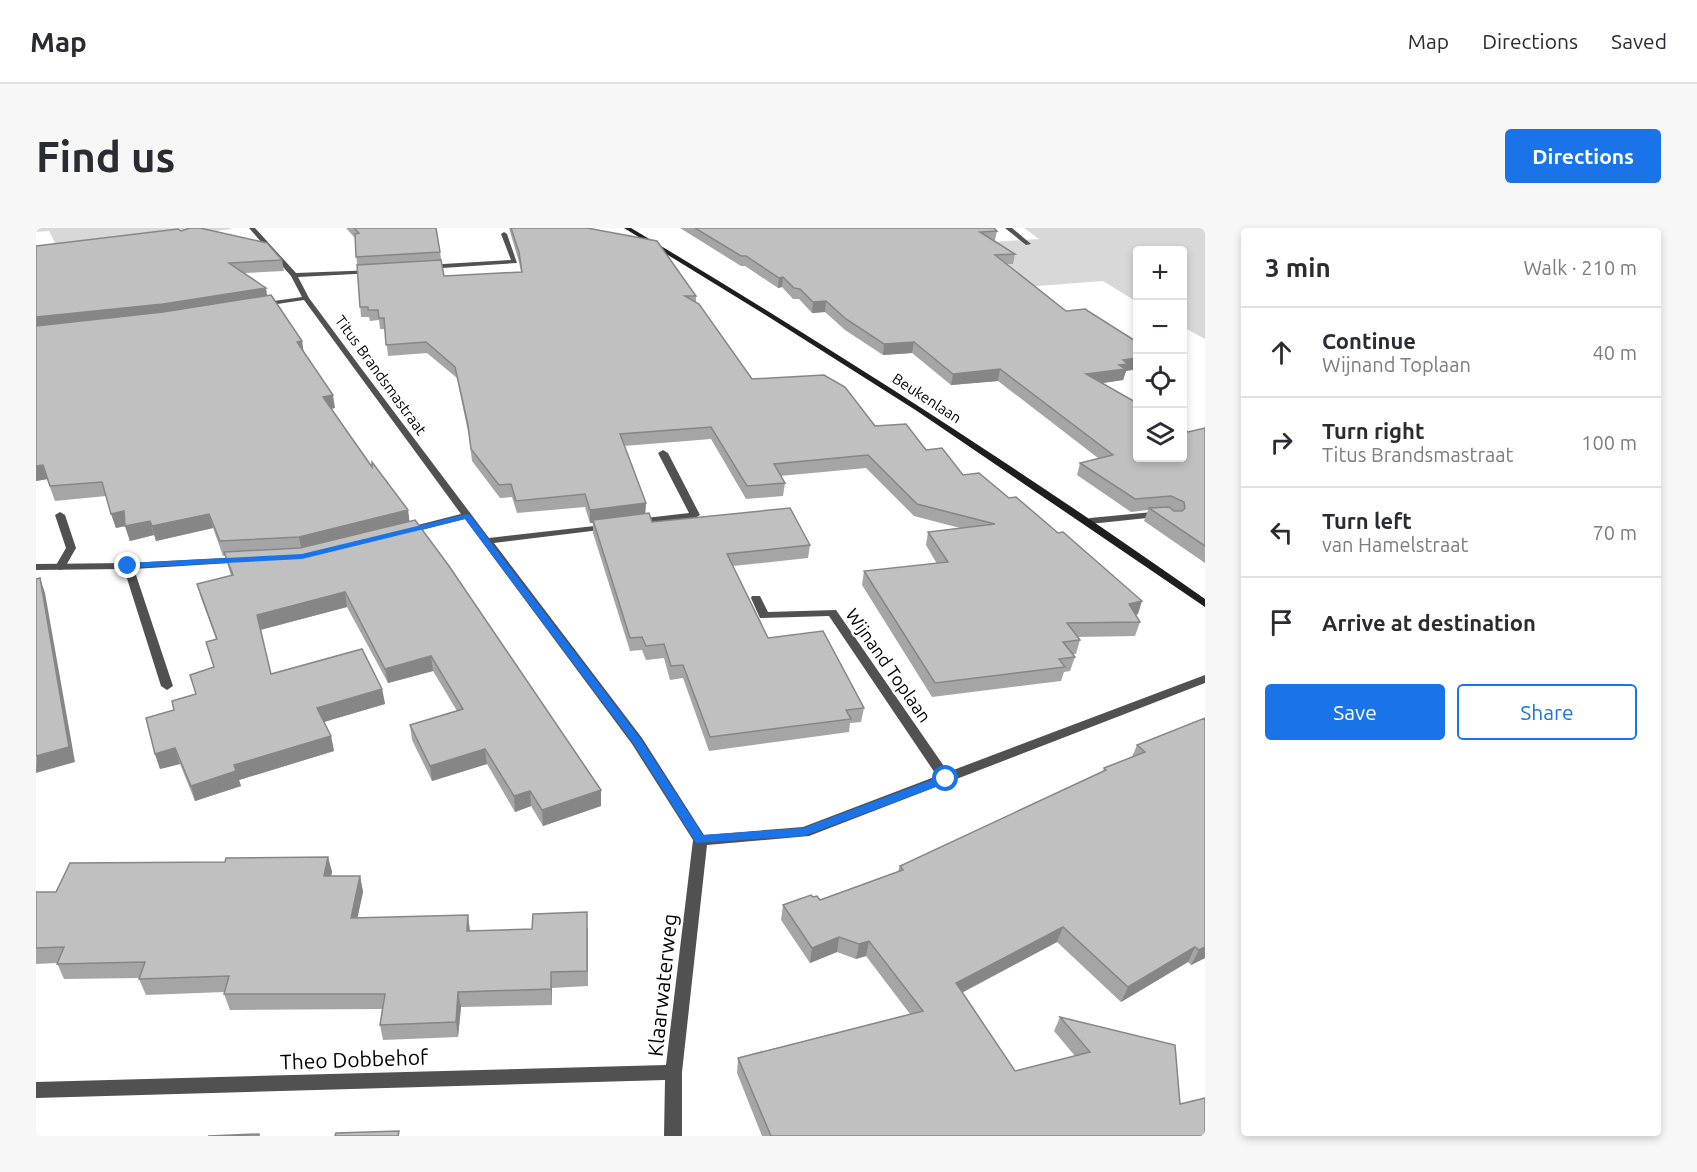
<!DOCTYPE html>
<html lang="en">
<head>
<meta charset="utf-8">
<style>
  body { margin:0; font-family:Ubuntu,sans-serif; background:#f7f7f7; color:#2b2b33 }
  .controls { position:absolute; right:18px; top:18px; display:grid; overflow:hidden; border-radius:6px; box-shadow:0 3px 9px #0003 }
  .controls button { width:54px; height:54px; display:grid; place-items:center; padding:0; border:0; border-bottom:2px solid #e1e1e2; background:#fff; color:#2b2b33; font:30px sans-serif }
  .stop { position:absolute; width:18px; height:18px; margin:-14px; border:4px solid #1a73e8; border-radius:50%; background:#fff }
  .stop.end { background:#1a73e8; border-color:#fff; box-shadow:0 2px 6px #0008 }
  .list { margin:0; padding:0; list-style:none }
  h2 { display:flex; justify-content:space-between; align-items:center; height:78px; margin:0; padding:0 24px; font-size:26px }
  h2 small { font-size:20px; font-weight:400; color:#7c7c81 }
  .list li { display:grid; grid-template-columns:39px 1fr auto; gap:18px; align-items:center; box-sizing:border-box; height:90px; padding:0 24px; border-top:2px solid #e1e1e2 }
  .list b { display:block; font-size:22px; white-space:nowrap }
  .list p { margin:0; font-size:20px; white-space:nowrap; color:#7c7c81 }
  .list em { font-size:20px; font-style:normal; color:#7c7c81 }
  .actions { display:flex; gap:12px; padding:18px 24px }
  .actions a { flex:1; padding:14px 0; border:2px solid #1a73e8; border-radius:6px; text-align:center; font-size:21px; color:#1a73e8 }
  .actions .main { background:#1a73e8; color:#fff }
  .icon { flex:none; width:33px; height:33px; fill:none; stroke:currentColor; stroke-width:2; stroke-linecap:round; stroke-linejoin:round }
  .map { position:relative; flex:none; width:1169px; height:908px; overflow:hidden; border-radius:6px }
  header { display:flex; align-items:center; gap:36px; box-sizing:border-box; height:84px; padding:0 30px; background:#fff; border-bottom:2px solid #e1e1e2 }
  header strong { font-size:28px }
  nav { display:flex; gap:33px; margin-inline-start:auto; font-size:21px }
  .intro { display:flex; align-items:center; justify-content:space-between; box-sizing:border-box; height:144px; padding:0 36px }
  h1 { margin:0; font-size:42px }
  .button { padding:15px 27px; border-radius:6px; background:#1a73e8; color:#fff; font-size:21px; font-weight:700 }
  main { display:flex; gap:36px; padding:0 36px }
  aside { flex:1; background:#fff; border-radius:6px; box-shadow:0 3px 9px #0003 }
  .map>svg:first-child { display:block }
  .green { fill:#d8d8d8 }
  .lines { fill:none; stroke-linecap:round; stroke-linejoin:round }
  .lane { fill:#515151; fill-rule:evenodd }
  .street { fill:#515151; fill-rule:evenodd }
  .secondary { fill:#1e1e1e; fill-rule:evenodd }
  .wall { fill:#a5a5a5 }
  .shaded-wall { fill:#868686 }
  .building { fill:#c0c0c0; stroke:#868686; stroke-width:1.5 }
  .route { fill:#1a73e8 }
  .labels { text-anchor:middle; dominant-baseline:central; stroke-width:5; stroke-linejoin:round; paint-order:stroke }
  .far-street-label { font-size:15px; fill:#000; stroke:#fff }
  .street-label { font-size:18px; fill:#000; stroke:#fff }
  .near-street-label { font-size:21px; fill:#000; stroke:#fff }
</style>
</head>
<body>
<header>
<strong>Map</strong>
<nav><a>Map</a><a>Directions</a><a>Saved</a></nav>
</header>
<div class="intro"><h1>Find us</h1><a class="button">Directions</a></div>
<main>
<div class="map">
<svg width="1169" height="908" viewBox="0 0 1169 908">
  <rect width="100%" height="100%" fill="#fff"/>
  <!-- green -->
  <g class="green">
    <path d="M0,0h195v1l-172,22 -10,-20 -13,1z"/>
    <path d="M988,0h181v111l-22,-12 -1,-77h-44l-1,52 -34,-21 -91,7 -97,-41 124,-8z"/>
  </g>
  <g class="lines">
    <!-- lane -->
    <g class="lane">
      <path d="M1127,283l3,1v4l-76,8 -5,-3 5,-3z"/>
      <path d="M24,284l5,3 11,33 -12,21 -4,1 -5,-3 11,-19 -11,-33z"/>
    </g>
    <!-- street -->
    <g class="street">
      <path d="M213,0h6l41,45 80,-3v2l-2,1 -76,4 11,21 52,70 128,170 123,-14v4l-4,1 -114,14 148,195 62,97 99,-8 134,-51 -108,-160 -69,2 -9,-20 1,-2h8l8,16 68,-2 112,162 257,-97v8l-396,153 -102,9 -25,227v64h-18l1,-56 -629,18v-16l630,-17 27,-225 -61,-96 -167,-225 -59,15 -4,-1v-4l59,-15 -157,-214 -47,7 -1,-2 4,-2 42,-6 -11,-21z"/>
      <path d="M969,0h7l19,16 -5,1z"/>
      <path d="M468,4l3,2 10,29 -90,6 -3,-2 3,-2 84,-5 -10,-26z"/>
      <path d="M627,222l5,3 32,62 -5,3 -62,6 -1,-2 5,-3 52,-6 -31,-60z"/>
      <path d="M206,329l5,3 -1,2 -112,7 39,117 -6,4 -6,-4 -37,-117 -88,1v-6l92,-1z"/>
    </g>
    <!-- secondary -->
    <path class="secondary" d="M588,0h7c196,117 388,240 574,371v8l-288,-196 -145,-92z"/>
  </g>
  <!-- wall -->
  <g class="wall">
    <path d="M310,0h90l8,48 77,-4 -2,-10 -10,-34h78l109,68v6l56,77 123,47 51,24 37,25 175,139 -2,1 4,7 -5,14 -57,1 2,3 -4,14h-4l3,3 -5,14 -6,1 -3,9 -129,16 -70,-112 2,-14 73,-7 -11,-19 2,-13 32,-4 -46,-12 -48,-48 -86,8 5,7 -2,13 -37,3 -35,-60 -87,7 22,57 -1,10 7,9 158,23 -2,13 -75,8 35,72 96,70 -3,14 -11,1 -1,9 -140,19 -26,-73 -13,2 -6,-22 -18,2 -4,-10 -12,1 -37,-118v-10h-3l-5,-16 -68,6 -5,-16 -12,1 -28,-37 -3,-24 -12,-59 -30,-25 -39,3 -3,-27h-5l-1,-9 -9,1 -1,-4h-8l-6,-79z"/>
    <path d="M644,0h314l3,3 -2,9h-1l21,14 -2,10h-6l59,47 71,31v27l-11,2 -3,9 -21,3 86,49 17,-4v135l-61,-42 4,-11 -17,2 -54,-37 3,-12 18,-5 -100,-77 -47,4 -39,-32 -29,2 -38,-25 -20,-18 -13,1 -13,-14h-6l-11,-12 -4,1 -33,-22h-4z"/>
    <path d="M145,3l101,29 2,11 -39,2 23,23 34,45 1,10 32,57 -4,1 41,58 36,43 1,11 192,269v16l-58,20 -12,-20 -16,6 -28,-48 -55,17 -20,-41 -2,-15 47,-14 -24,-40 -45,12 -41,-76 -87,23 11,44 111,15 3,15 -61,18 7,14 3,15 -95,29 2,6 -46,15 -15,-37 -20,5 -5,-15 19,-44 22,-16 18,-26 -8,-26 10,-3 -15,-41 -4,-14 34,-8 -6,-20h-2l-10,-28 -57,13 -2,-6 -24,6 -5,-15 -9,2 -10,-32 -51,5 -8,-22 -11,2v-235z"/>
    <path d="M1169,490v240l-14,7 -3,-3 -67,40 -64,-60 -95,51 53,78 60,-15 -21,-25 6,-14 120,87 25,32h-443l-25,-63 1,-15 172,-44 -44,-58 -10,3 -19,-7 -27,11 -29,-43 2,-15 30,-8 7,3 78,-29 2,-5 203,-94 1,-4 28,-11 5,-12z"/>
    <path d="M292,629l4,15 -1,4h29l3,16 -6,26 113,13 118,-3v58l-36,2v17l-91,2 -3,30 -75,3 -3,-15 2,-16 -152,1 -6,-16 1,-2 -79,3 -7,-16 1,-1 -76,1 -7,-16 -21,1v-72h20l169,-30z"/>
  </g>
  <!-- shaded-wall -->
  <g class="shaded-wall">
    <path d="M747,49l-1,10 -4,1 1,-10z"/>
    <path d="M230,60l2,12 -232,30v-13z"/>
    <path d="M790,73l-1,11 -13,1 1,-11z"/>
    <path d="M266,113l2,13 -7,-12z"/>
    <path d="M878,114l-2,11 -29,2 1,-11z"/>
    <path d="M1101,130v11l-11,2 -3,9 -40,6 3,-12 37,-14z"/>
    <path d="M964,141l-2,12 -47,4 2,-11z"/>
    <path d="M297,167l2,13 -10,2 -2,-13z"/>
    <path d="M7,237l5,14 -12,2v-15z"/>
    <path d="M610,275l-1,13 -52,4v3h-3v-13z"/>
    <path d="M372,282l2,15 -108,27 -3,-15z"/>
    <path d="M88,283l26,10 4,14 -24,6 -5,-15 -9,2 -5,-14z"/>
    <path d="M173,286l4,14 -57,13 -4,-15z"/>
    <path d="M4,350l5,15 30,169 -39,11z"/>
    <path d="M309,364l2,15 -87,23 -3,-15z"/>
    <path d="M1106,373l-4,13 -13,3 4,-13z"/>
    <path d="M395,428l2,15 -45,12 -3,-14z"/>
    <path d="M346,461l3,15 -65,19 -3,-15z"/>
    <path d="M295,508l3,15 -95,29 2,6 -46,15 -4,-15 43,-21z"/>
    <path d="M139,520l5,16 -20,5 -5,-15z"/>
    <path d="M449,521l2,15 -55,17 -2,-15z"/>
    <path d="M565,562v16l-58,20 -1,-16z"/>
    <path d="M494,563l1,15 -16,6 -1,-16z"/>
    <path d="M292,629l4,15 -5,20 -3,-16z"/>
    <path d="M324,648l3,16 -9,42 -3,-16z"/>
    <path d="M432,687l2,16h-3z"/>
    <path d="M1027,699l-6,15 -106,56 5,-15z"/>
    <path d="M803,709l-2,15 -27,11 2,-15z"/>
    <path d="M833,713l-3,15 -10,3 3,-15z"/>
    <path d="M1159,719l-7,15 -67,40 7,-15z"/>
    <path d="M1169,719v11l-14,7 8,-15z"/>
    <path d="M515,744l1,16v17l-1,-16z"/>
    <path d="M422,764l3,15 -3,30 -2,-15z"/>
  </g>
  <!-- building -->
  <g class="building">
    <path d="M154,0h10l67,15 15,17 -53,3 37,25 -103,16 -127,13v-71l142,-17 3,2z"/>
    <path d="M318,0h82l4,24 -84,5 -1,-23 4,-1z"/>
    <path d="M475,0h76l70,13 39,55h-11l14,8 53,75 72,-4 21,12 30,39 31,-2 20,26 16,-2 21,27 16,-2 30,25 7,-1 42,36 5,-1 79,69 -13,3 11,18 -73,1 13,17 -17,2 12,15 -16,2 6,8 -130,16 -71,-112 84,-9 -20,-30 67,-8 -78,-20 -49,-49 -94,9 11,19 -38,3 -36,-59 -91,7 26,69 -56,7 -5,-16 -69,7 -5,-17 -12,1 -28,-36 -3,-24 -13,-58 -29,-25 -40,3 -2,-27h-5l-1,-8h-10v-3h-8l-3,-42 84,-5 3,16 78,-4 -3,-20z"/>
    <path d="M659,0h299l3,3 -17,1 35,22 -20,1 71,56 19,-2 52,33v16l-14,2 5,4 -9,1 7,4 -40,5 51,29v55h45v-29l6,3 17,-4v118l-56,-38 20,-1 5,4h8l3,-3 -1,-6 -13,-6 -36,3 -55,-36 33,-8 -113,-86 -47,5 -39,-32 -30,2 -38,-25 -20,-18 -13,1 -13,-13 -6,-1 -11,-11 -4,1 -33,-22h-5z"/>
    <path d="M235,67l31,46 -5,1 36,53 -10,2 49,70v-5l36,48 -109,27 -79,4 -11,-27 -57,12 -2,-5 -25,5 -1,-15 -13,3 -9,-32 -52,4 -7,-21 -7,1v-140l127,-14z"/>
    <path d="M754,280l20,37 -83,9 41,84 55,-7 41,77 -18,2 5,9 -141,18 -27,-72 -12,1 -7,-22 -18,2 -4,-9 -12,1 -37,-118 56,-7 3,9z"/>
    <path d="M379,292l34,46 152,224 -59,20 -12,-19 -16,5 -29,-47 -55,17 -20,-41 53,-16 -32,-53 -46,13 -40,-77 -88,23 14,59 91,-25 20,40 -65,19 14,28 -97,29 2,6 -45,15 -16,-38 -20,6 -9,-36 28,-8 -2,-9 24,-7 -6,-19 24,-8 -8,-25 11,-3 -20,-55 36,-9 -9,-23 76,-4z"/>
    <path d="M4,350l29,169 -33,9v-177z"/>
    <path d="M1169,490v229l-6,3 -4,-3 -67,40 -65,-60 -107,56 59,88 75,-19 -30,-35 115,28 5,59 25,-6v38h-434l-33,-78 185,-47 -54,-70 -10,3 -20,-7 -27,11 -29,-43 28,-10 2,2 4,-1 3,4 83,-30 -3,-4 206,-96 -2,-2 41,-16 -8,-7z"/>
    <path d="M292,629l-4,19h36l-9,42 117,-3 -1,16 65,-2 1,-15 54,-2v59l-36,1v17l-93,3 -2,30 -76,3 5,-31h-161l5,-18 -90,3 6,-17 -88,2 7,-17 -28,1v-56h20l14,-29 155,-1 1,-4z"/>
    <path d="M363,903l-1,5h-63l1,-3z"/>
    <path d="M223,906v2h-51z"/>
  </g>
  <!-- route -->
  <path class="route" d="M431,286l3,1 170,223 63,97 100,-7 139,-52 4,-1 5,4 -2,3 -145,54 -108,7 -63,-100 -168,-224 -163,40 -174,9 -4,-2 4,-3 174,-9z"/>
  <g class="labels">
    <!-- far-street labels -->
    <g class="far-street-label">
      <text transform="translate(345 147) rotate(54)">Titus Brandsmastraat</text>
      <text transform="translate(891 170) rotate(33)">Beukenlaan</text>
    </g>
    <!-- street labels -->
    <g class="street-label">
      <text transform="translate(853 437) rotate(55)">Wijnand Toplaan</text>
    </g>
    <!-- near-street labels -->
    <g class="near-street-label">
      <text transform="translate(626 757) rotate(-84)">Klaarwaterweg</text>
      <text transform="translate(318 831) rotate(-2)">Theo Dobbehof</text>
    </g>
  </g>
</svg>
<div class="controls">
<button>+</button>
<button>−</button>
<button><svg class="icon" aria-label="locate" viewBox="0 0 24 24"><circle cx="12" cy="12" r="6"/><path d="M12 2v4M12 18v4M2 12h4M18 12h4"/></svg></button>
<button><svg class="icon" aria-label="layers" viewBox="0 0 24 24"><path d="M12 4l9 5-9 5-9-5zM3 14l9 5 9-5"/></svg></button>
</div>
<div class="stop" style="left:910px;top:551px"></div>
<div class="stop end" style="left:92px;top:338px"></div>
</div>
<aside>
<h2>3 min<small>Walk · 210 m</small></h2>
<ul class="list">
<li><svg class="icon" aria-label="ahead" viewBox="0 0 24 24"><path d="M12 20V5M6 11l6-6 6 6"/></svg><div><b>Continue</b><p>Wijnand Toplaan</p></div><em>40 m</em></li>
<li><svg class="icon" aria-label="right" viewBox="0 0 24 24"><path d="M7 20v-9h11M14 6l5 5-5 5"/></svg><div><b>Turn right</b><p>Titus Brandsmastraat</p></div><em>100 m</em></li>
<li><svg class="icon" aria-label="left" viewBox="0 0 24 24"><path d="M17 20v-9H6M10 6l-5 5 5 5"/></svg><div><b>Turn left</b><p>van Hamelstraat</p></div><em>70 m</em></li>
<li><svg class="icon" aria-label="arrive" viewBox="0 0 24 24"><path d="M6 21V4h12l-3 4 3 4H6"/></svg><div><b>Arrive at destination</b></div></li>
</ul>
<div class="actions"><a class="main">Save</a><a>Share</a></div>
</aside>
</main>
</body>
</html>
